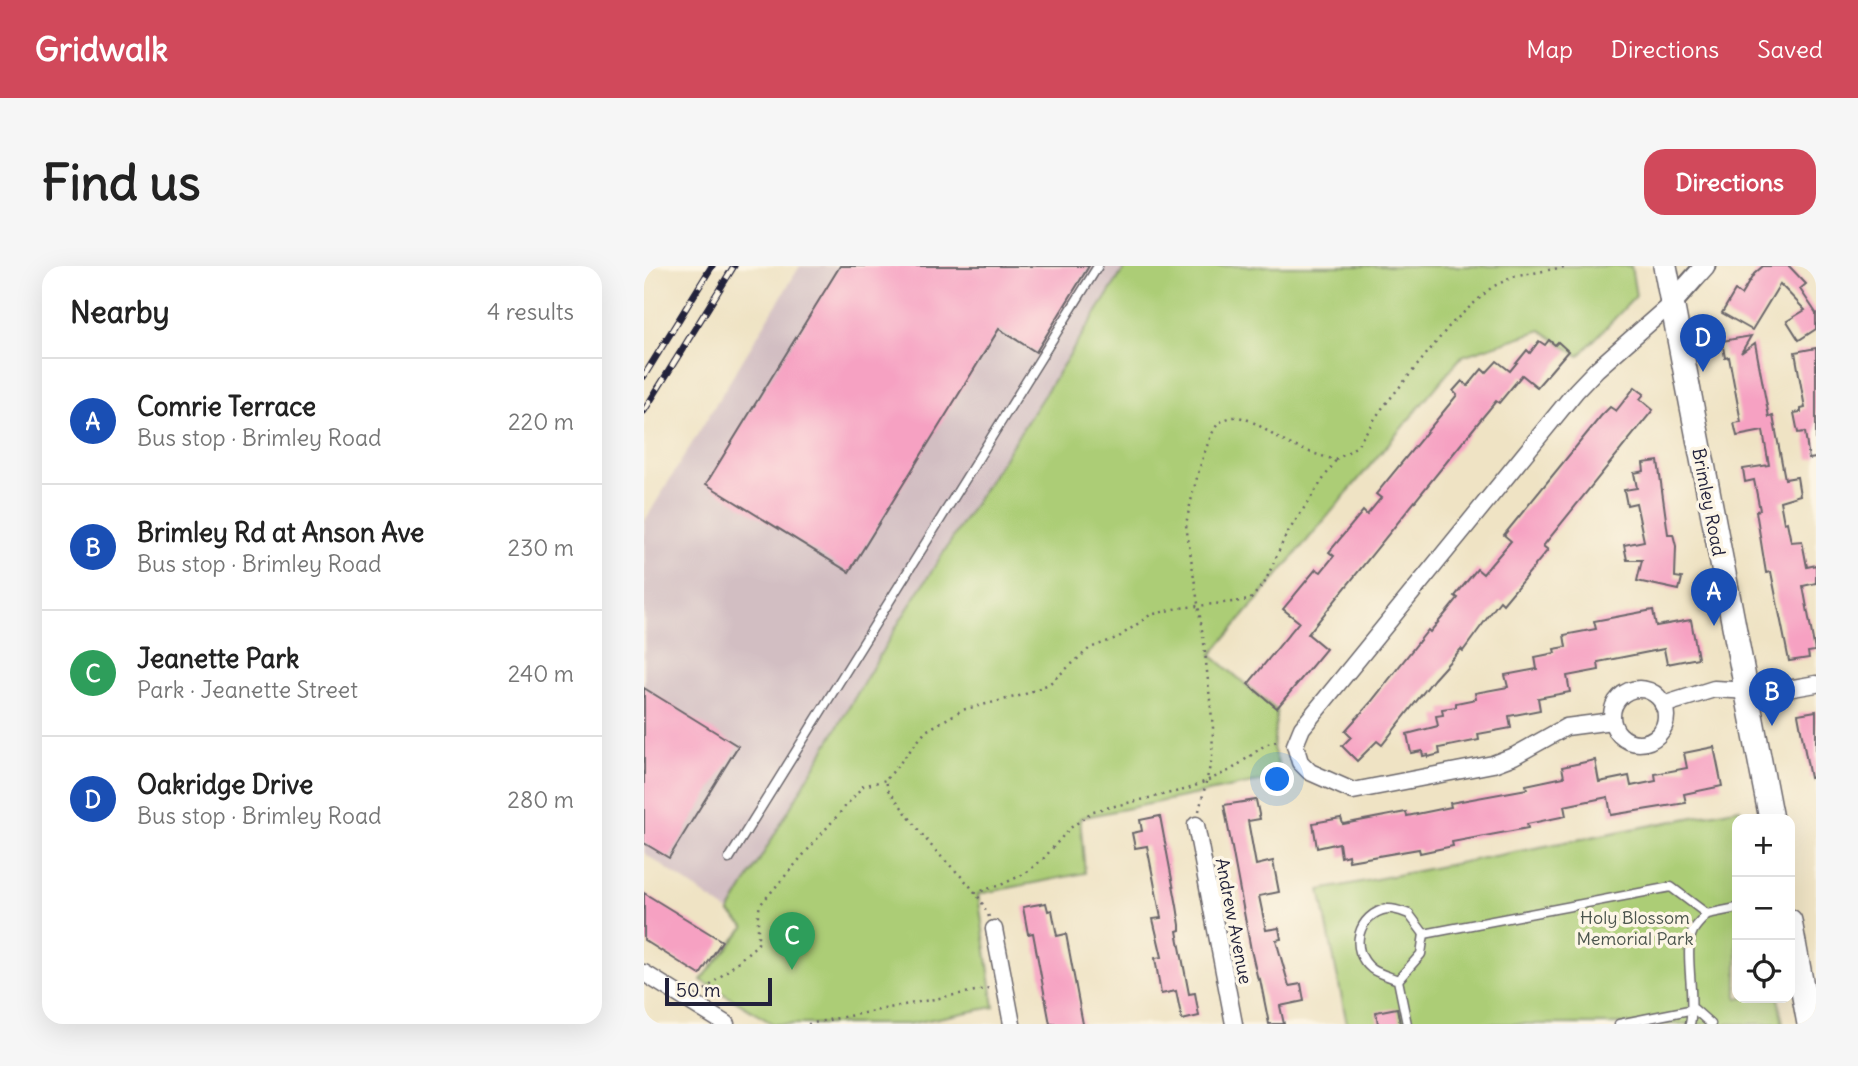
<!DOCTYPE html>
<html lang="en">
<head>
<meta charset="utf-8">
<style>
  body { margin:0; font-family:Delius,sans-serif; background:#f6f6f6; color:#222 }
  .controls { position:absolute; right:21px; bottom:21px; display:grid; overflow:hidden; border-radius:14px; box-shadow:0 7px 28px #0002 }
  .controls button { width:63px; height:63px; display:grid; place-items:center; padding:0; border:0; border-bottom:2px solid #e0e0e0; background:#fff; color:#222; font:35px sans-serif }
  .scale { position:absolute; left:21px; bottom:18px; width:107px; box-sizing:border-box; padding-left:7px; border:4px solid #22223b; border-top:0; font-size:19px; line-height:24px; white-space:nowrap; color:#22223b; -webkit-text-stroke:5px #fcf5e5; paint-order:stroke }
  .you { position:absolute; left:634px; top:514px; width:24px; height:24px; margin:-18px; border:5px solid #fff; border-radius:50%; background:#1a73e8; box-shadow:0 0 0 10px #1a73e833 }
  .badge { display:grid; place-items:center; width:46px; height:46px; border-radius:50%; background:#d1495b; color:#fff; font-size:23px; font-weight:700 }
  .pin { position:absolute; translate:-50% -58px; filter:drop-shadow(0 2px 4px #0008) }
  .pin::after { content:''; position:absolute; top:37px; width:24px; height:21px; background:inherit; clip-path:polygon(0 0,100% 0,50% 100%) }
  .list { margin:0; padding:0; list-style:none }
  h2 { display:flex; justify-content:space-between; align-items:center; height:91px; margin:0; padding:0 28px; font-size:30px }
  h2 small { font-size:23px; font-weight:400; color:#767676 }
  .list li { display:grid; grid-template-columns:46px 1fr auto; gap:21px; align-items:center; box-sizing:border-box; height:126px; padding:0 28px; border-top:2px solid #e0e0e0 }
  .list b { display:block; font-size:26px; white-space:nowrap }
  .list p { margin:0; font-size:23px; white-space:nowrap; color:#767676 }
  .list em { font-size:23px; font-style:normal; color:#767676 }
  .icon { flex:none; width:38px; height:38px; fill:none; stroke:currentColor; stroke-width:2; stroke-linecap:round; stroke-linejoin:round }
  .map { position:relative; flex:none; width:1172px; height:758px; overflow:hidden; border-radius:21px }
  header { display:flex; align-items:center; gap:42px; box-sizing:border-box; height:98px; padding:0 35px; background:#d1495b; color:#fff }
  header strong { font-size:33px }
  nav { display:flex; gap:38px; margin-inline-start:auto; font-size:24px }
  .intro { display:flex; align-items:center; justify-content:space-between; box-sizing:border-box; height:168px; padding:0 42px }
  h1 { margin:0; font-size:49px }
  .button { padding:18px 32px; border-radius:21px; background:#d1495b; color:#fff; font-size:24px; font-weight:700 }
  main { display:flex; gap:42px; padding:0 42px }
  aside { flex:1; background:#fff; border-radius:21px; box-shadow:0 7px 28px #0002 }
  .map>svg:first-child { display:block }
  .industrial { fill:#d2bec2 }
  .green { fill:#accd76; stroke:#677858; stroke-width:2 }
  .building { fill:#f6a1c2 }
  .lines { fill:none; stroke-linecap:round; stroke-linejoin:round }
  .service-casing { stroke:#6a666b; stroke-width:11 }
  .minor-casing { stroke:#6a666b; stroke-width:19 }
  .tertiary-casing { stroke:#6a666b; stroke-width:23 }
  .secondary-casing { stroke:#6a666b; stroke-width:26 }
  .path { stroke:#6a666b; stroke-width:2.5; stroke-dasharray:2 5; stroke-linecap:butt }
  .service { stroke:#fff; stroke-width:8 }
  .minor { stroke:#fff; stroke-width:16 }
  .tertiary { stroke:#fff; stroke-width:19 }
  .secondary { stroke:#fff; stroke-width:23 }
  .rail-casing { stroke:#22223b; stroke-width:7 }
  .rail { stroke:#fcf5e5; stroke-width:4.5; stroke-dasharray:13; stroke-linecap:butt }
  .labels { text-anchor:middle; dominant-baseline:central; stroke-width:7; stroke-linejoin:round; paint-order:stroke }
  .street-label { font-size:18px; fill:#22223b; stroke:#fcf5e5 }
  .park-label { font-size:18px; fill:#4b554d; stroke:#fcf5e5 }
</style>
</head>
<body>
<header>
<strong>Gridwalk</strong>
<nav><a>Map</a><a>Directions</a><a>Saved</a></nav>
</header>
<div class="intro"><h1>Find us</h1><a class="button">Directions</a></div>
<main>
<aside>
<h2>Nearby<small>4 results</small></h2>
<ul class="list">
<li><span class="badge" style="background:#1a4fb4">A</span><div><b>Comrie Terrace</b><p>Bus stop · Brimley Road</p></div><em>220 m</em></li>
<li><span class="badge" style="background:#1a4fb4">B</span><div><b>Brimley Rd at Anson Ave</b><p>Bus stop · Brimley Road</p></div><em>230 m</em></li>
<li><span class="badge" style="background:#2e9e5b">C</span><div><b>Jeanette Park</b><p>Park · Jeanette Street</p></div><em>240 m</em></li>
<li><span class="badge" style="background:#1a4fb4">D</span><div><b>Oakridge Drive</b><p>Bus stop · Brimley Road</p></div><em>280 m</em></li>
</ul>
</aside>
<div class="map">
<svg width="1172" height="758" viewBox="0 0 1172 758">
  <rect width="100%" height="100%" fill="#fcf5e5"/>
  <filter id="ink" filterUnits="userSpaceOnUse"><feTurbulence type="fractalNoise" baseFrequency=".0143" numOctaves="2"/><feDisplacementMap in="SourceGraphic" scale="14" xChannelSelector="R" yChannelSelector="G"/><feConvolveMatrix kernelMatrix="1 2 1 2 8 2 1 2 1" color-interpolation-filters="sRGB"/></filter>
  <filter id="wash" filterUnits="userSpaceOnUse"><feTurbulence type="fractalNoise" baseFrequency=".00686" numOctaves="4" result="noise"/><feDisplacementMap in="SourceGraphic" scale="28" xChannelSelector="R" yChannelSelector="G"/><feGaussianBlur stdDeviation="1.57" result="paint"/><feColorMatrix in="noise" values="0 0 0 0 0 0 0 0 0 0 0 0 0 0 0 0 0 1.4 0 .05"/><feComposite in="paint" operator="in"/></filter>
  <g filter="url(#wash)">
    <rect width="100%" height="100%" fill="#efe3c4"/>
    <!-- industrial -->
    <path class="industrial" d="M156,0h326l-228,358 -169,288 -85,-59v-331z"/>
    <!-- green -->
    <g class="green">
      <path d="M482,0h505l5,30 -57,60 -38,-26 -79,26 -251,299 66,56 -4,37 9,29 -202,41 5,55 -107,21 16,113 -86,17h-135l-72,-44 44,-53 -16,-15 169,-288z"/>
      <path d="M1096,542l2,11h-5v179h41l5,26h-436l-27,-134z"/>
    </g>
    <g id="blocks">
      <!-- building -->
      <g class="building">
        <path d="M196,0h249l-53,86 -37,-23 -150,243 -143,-88z"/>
        <path d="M1119,0h26l17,18 -6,5 16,24v16l-17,11 -12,-19 18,-11 -25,-26 -28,46 -30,-17 13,-22 6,4 13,-21z"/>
        <path d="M1107,70l-10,17 14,-10 14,74 4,-1 12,63 12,-2 3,18 -20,6 4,22 3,-1 4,20 11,-1 5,26 9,-2v18l-13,3 12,65 -7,1 1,6 -20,3 -18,-89 -5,1 -10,-62 4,-1 -6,-30 -9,2 -2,-13 26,-4 -4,-22 -2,-12 -26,5 -3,-13 7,-1 -12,-65 -4,1 -3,-17z"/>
        <path d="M905,74l6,5 3,-3 10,9 -31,36 -15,-12 -23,28 -3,-2 -14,17 -174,216 18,15 -49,59 -29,-24 51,-62 -16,-13 33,-40 5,3 13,-16 -5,-4 34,-41 4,4 14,-17 -5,-4 81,-99 -4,-4 9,-10 6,5 14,-17 4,4 11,-12 13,10 17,-21 3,3 9,-12 6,4z"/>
        <path d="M1172,82v110l-7,1 -4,-27 -7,1 -4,-20 7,-1v-3l4,-1 -10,-56z"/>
        <path d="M991,121l9,7 -4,5 13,11 -110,136 5,4 -45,54 -3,-3 -4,5 -33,45 -2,-2 -27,30 -52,66 -5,-4 -20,20 -15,-15 9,-9 -6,-6 26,-29 57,-72 2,2 20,-24 8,-10 -3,-2 22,-27 6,5 28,-33 -7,-6 97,-119 9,-9 6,4z"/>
        <path d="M1014,195l10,73h5l3,12 -1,31 7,1 -3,12 -42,-9 5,-21h-15l-3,-15 20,-4 -8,-38 -9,2 -3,-15 13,-2 -3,-15 10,-2 -1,-8z"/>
        <path d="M1009,344l3,16 35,-6 7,38 -31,6 -3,-15 -66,13 1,8 -32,6 3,16 -32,6 2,12 -31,6 2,12 -33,6 1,6 -40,8 1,6 -12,3v-2l-5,1 -1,-5 -11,2 -4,-19 31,-8 -2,-10 7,-1 -1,-6 14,-2v-4l20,-4 -1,-6 33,-6 -3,-12 32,-6 -2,-12 20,-4 -1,-4 12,-2 -2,-12 32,-6 -2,-8z"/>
        <path d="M0,422l94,58 -69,112 -25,-15z"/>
        <path d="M1172,445v66l-6,1 -12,-64z"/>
        <path d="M1070,481l8,39 -38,8 2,9 -75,12 -3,-18 -44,9 2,10 -39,8 1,4 -76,14 1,4 -33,7 -1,-4 -70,12 -1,-6 -7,2 -2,-14 -22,5 -4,-25 28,-5 2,6 63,-12 1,4 44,-9 -1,-4 77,-14 -1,-4 38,-8 -2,-10 33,-7 4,22 30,-6 2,10 25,-5 -1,-7 32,-6 -3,-15z"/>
        <path d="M612,534l4,19 -12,2 8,44 17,-4 6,31 -20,4 7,34 13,-2 2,11 -5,1 13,46 12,-2 3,17 -24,5 4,18h-15l-9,-45 -2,1 -7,-30 -27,-145z"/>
        <path d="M516,550l17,90 3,19v5l-3,1 12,63 6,-1 4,23 -17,4 -6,-29 -15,3 -6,-36 7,-1 -9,-38 8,-1 -14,-72 -12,2 -3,-15 10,-2 -2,-11z"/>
        <path d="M0,627l78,48 -22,34 -56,-35z"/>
        <path d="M402,637l2,8 4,-1 5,26 9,-2 17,90h-33l-17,-91 -5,1 -5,-27z"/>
        <path d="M753,742l3,16h-22l-2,-12z"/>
      </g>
    </g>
  </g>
  <g filter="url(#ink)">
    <use href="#blocks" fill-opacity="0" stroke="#6a666b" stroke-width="2"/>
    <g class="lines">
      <!-- service casing -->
      <g class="service-casing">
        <g id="service">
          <path d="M85,593l369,-593"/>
          <path d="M754,714l23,-26 3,-20"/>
          <path d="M763,758l-9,-44c-7,-3 -19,-6 -26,-11 -24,-19 -14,-55 15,-60 7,-1 16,3 22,5l15,20 247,-47 36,27 30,-6"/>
          <path d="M975,758l75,-15 17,15"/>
          <path d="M1046,758c6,-26 -7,-75 3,-93 3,-6 10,-12 14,-17"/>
        </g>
      </g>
      <!-- minor casing -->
      <g class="minor-casing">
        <g id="minor">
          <circle cx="995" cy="450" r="27"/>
          <path d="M1019,439l51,-16 56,3 46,-8"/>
          <path d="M968,455l-46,6 -52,29 -21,8 -140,27 -43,-19 -10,-10 -5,-17 7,-17 274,-337 21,-22 75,-66"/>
          <path d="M552,559l38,199"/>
          <path d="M350,663l18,95"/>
          <path d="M0,707l82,51"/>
        </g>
      </g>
      <!-- tertiary casing -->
      <g class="tertiary-casing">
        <path id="tertiary" d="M1028,37l33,-37"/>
      </g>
      <!-- secondary casing -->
      <g class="secondary-casing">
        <g id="secondary">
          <path d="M1021,0l106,553"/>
          <path d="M1146,655l19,103"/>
        </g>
      </g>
      <!-- path -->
      <g class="path">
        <path d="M555,545l13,-53 1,-30 -9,-85 -18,-118c3,-19 20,-90 33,-102 3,-2 11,-6 14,-6 17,-1 34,15 48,23 18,9 36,15 55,20l21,-14 23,-35 71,-87 41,-37 21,-10 56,-11"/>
        <path d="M331,627l28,-9 23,-11 18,-15 25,-29 24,-18 95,-22 43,-19 34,-25 12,-4"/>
        <path d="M345,651c-13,-31 -33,-44 -54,-67 -17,-19 -31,-41 -47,-60l-2,-10 40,-49 36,-21 61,-15 26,-11 41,-36 29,-11 31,-22 29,-7 71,-8 15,-18 21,-47 50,-75"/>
        <path d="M61,724l53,-46v-30l2,-9 103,-119 23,-6"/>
        <path d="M164,758l182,-36"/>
      </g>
      <!-- service -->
      <use href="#service" class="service"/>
      <!-- minor -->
      <use href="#minor" class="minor"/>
      <!-- tertiary -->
      <use href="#tertiary" class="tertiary"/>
      <!-- secondary -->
      <use href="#secondary" class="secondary"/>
      <!-- rail casing -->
      <g class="rail-casing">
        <g id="rail">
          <path d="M0,110l68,-110"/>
          <path d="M0,145l90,-145"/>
        </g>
      </g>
      <!-- rail -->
      <use href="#rail" class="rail"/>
    </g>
  </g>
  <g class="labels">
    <!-- street labels -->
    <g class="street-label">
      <text transform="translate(1065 236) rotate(79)">Brimley Road</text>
      <text transform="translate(590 655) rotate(79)">Andrew Avenue</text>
    </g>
    <!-- park labels -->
    <g class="park-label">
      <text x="991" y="651">Holy Blossom<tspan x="991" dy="21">Memorial Park</tspan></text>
    </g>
  </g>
</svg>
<div class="controls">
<button>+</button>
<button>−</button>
<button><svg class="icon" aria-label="locate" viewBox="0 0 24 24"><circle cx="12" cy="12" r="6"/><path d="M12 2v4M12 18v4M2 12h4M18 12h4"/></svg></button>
</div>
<div class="scale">50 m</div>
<div class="you"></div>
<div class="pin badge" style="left:1070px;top:360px;background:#1a4fb4">A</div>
<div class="pin badge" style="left:1128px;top:460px;background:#1a4fb4">B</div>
<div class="pin badge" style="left:148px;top:704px;background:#2e9e5b">C</div>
<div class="pin badge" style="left:1059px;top:106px;background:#1a4fb4">D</div>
</div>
</main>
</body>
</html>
